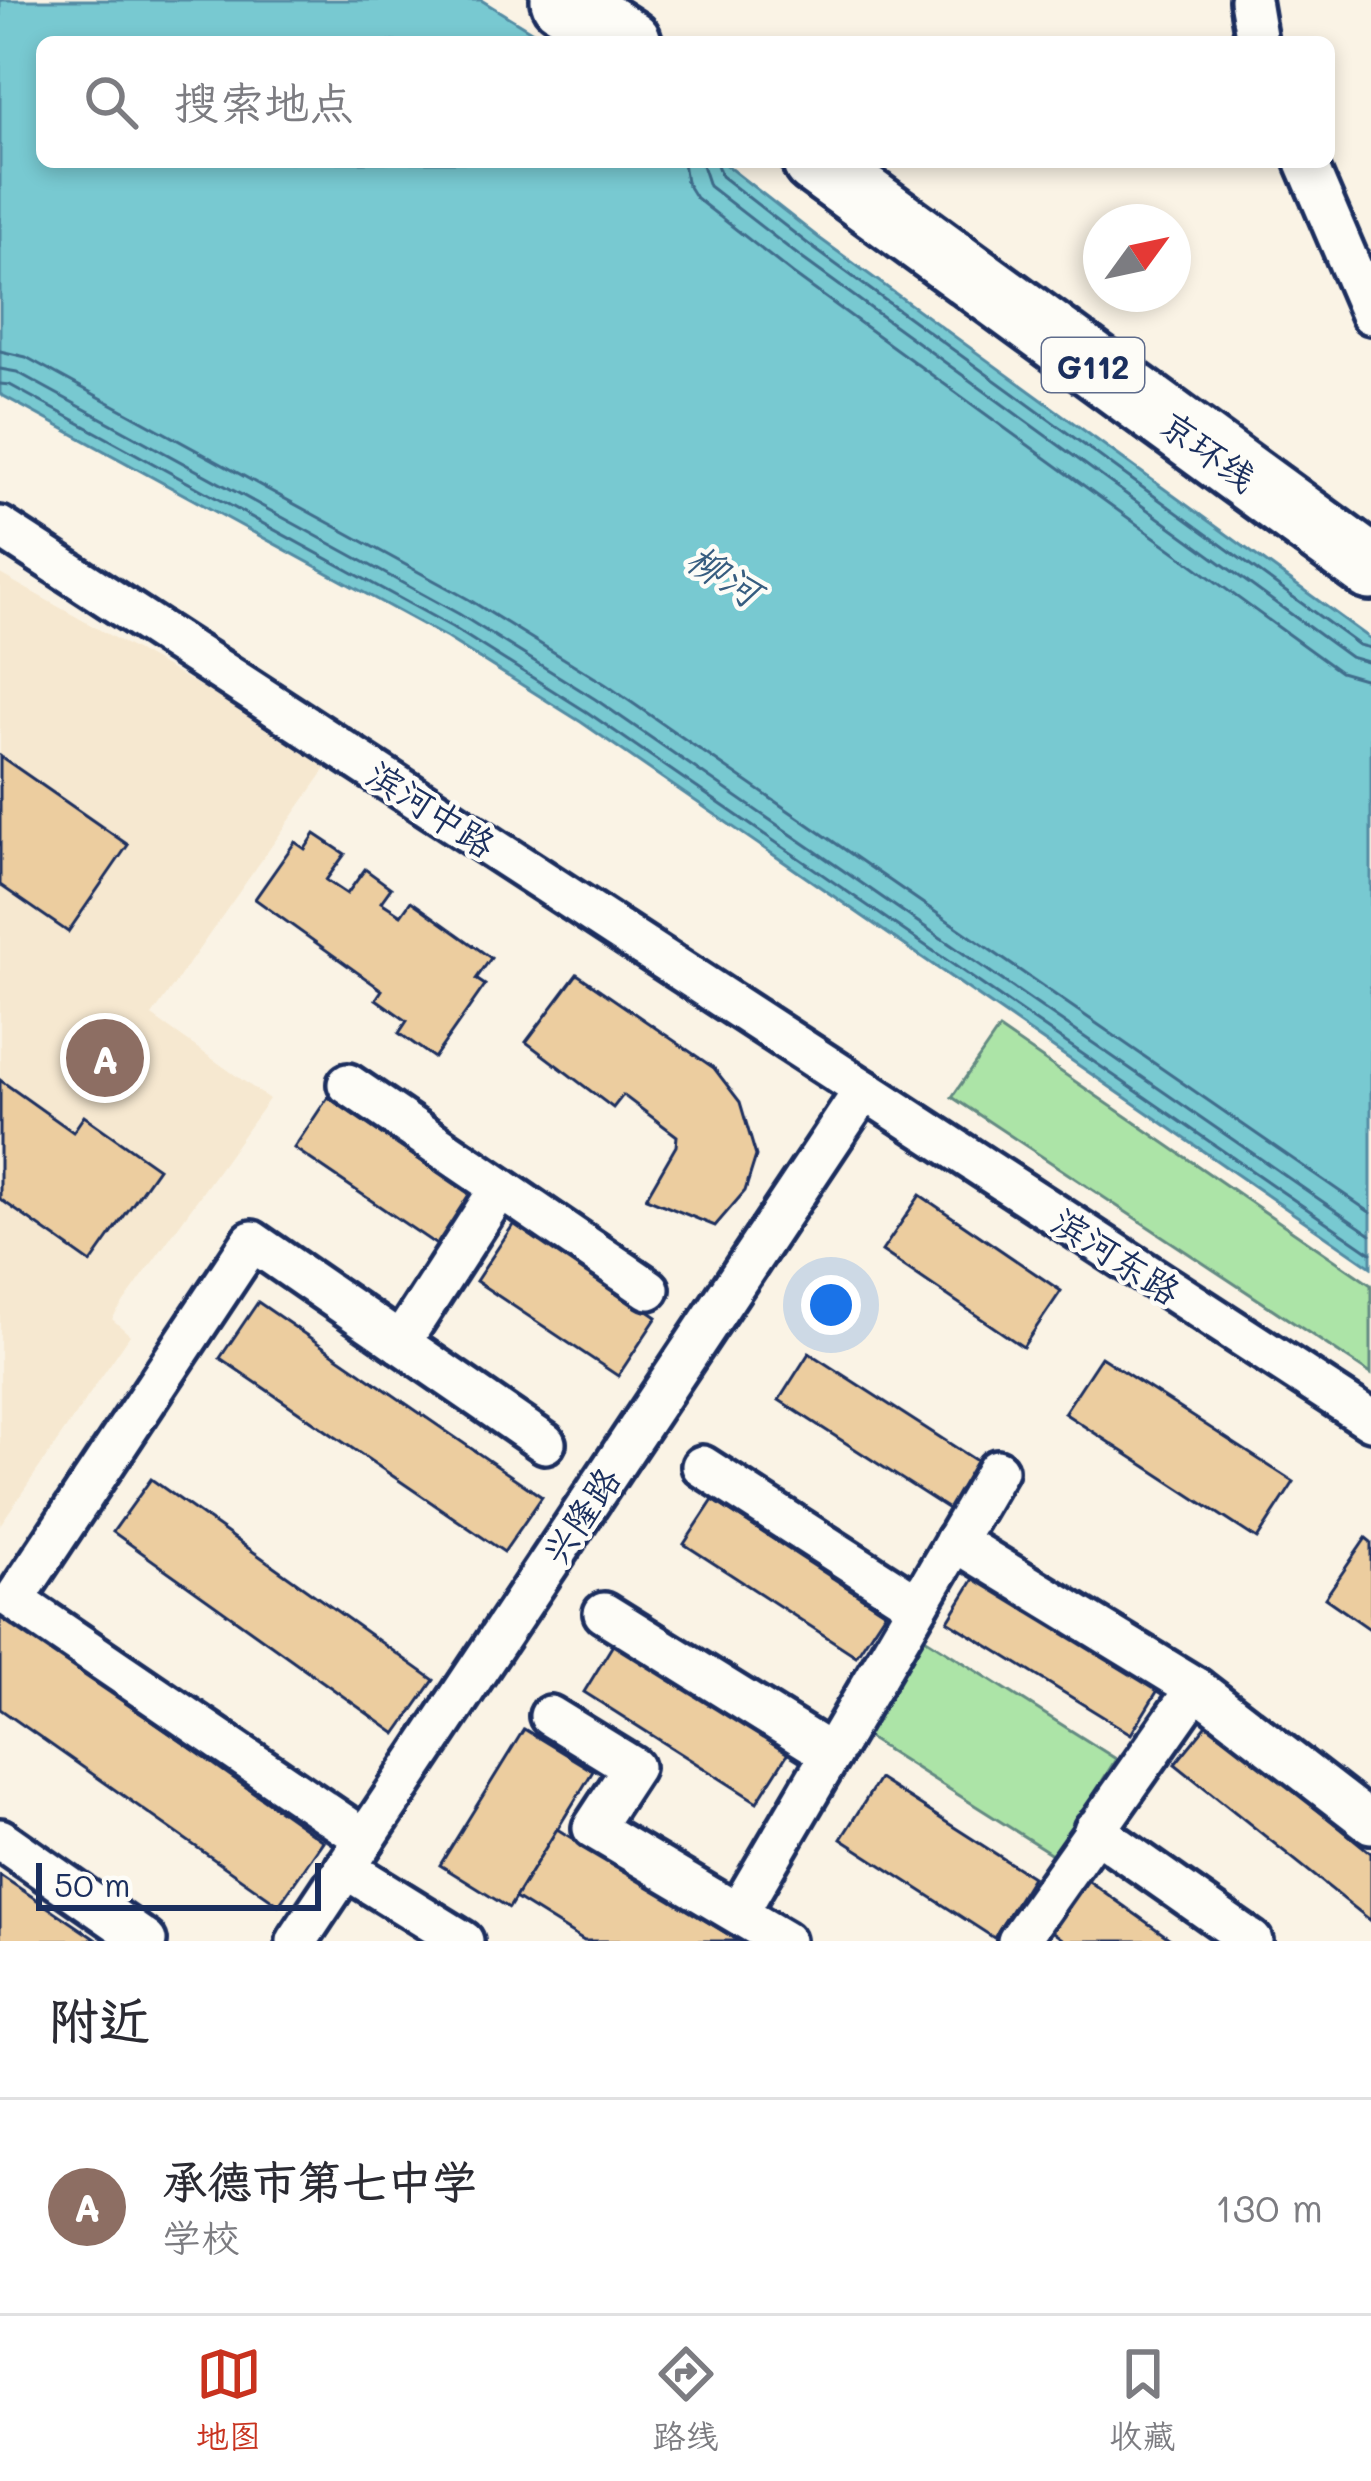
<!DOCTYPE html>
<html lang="zh">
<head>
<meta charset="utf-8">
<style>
  body { margin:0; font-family:Mali,"LXGW WenKai TC",sans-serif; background:#f7f7f7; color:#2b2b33 }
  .compass { position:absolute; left:1083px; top:204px; width:108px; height:108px; border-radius:50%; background:#fff; box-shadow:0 6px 18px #0003; rotate:57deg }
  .scale { position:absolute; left:36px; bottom:30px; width:285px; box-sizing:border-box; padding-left:12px; border:6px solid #1b2f5e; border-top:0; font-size:33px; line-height:42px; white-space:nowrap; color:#1b2f5e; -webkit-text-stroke:9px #fdfcf7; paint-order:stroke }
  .you { position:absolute; left:831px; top:1305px; width:42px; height:42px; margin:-30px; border:9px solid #fff; border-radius:50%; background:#1a73e8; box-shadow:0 0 0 18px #1a73e833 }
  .badge { display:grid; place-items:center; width:78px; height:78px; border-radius:50%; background:#c8321e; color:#fff; font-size:39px; font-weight:700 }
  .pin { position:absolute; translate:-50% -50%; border:6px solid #fff; box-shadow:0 3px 12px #0006 }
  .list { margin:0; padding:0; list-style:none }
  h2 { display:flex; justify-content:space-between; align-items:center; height:156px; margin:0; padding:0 48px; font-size:51px }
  h2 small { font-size:39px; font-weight:400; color:#7c7c81 }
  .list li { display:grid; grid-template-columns:78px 1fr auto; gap:36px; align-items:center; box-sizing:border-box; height:216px; padding:0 48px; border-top:3px solid #e1e1e2 }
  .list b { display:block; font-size:45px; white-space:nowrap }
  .list p { margin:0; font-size:39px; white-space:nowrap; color:#7c7c81 }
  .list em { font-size:39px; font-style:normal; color:#7c7c81 }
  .icon { flex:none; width:66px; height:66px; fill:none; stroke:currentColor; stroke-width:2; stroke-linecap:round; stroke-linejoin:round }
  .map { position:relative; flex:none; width:1371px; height:1941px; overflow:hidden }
  .search { position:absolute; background:#fff; box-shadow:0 6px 18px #0003; left:36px; right:36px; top:36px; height:132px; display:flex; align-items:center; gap:30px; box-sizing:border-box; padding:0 42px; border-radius:18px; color:#7c7c81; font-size:45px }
  .sheet { height:372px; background:#fff }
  nav { display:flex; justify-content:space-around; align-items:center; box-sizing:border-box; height:168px; border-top:3px solid #e1e1e2; background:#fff; font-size:33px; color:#7c7c81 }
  nav a { display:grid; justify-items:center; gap:6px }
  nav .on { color:#c8321e }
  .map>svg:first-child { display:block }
  .built { fill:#f6e8d0 }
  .green { fill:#ace4a7; stroke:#648a82; stroke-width:3 }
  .water { fill:#78c9d1; stroke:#538ba3; stroke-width:3 }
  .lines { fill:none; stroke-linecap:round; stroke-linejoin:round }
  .shore { stroke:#406d8c; stroke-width:3 }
  .building { fill:#eccd9f; stroke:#1b2f5e; stroke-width:3 }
  .minor-casing { stroke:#1b2f5e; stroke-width:48 }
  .trunk-casing { stroke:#1b2f5e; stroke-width:72 }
  .minor { stroke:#fdfcf7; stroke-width:39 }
  .trunk { stroke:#fdfcf7; stroke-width:63 }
  .labels { text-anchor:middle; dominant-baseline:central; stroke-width:9; stroke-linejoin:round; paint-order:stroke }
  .shield { fill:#fdfcf7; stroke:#5f6c8c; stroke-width:3 }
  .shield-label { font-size:33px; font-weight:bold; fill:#1b2f5e }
  .street-label { font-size:36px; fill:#1b2f5e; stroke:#fdfcf7 }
  .water-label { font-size:39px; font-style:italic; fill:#375d80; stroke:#fdfcf7 }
</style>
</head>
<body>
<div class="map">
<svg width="1371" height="1941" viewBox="0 0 1371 1941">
  <rect width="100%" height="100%" fill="#faf3e5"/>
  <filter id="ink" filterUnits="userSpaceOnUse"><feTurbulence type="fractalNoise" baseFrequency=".00833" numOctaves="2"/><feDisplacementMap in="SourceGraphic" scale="24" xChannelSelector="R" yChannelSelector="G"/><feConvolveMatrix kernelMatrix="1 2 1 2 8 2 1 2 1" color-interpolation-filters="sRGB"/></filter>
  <g filter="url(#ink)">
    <!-- built -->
    <path class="built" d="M0,574l332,186 -180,256 117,83 -157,220 18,16 -130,190z"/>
    <!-- green -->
    <g class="green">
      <path d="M999,1029l372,256v89l-419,-277z"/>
      <path d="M923,1637l193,122 -61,97 -193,-122z"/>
    </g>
    <!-- water -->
    <path class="water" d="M0,0h481l68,42h-507v120h680l97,76 552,401v628l-790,-545 -134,-84 -447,-244z"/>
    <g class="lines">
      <!-- shore -->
      <g class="shore">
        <path d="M683,162l3,20 10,16 97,76 547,398 31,9"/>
        <path d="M701,162l8,24 94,73 547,398 21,6"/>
        <path d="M716,162l5,14 91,71 547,398 12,3"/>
        <path d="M0,351l26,6 442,242 137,85 766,529"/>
        <path d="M0,369l17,3 442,242 136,85 776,536"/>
        <path d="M0,384l10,1 442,242 135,85 784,541"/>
      </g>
    </g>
    <!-- building -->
    <g class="building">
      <path d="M0,756l128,89 -60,87 -68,-47z"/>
      <path d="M315,834l30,20 -19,26 21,14 18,-25 26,19 -10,14 20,13 10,-14 80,57 -15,21 9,6 -51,73 -35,-25 8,-12 -31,-22 6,-9 -127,-91 40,-57 10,7z"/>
      <path d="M577,974l137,94 26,34 16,54 -11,35 -30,35 -69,-28 30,-52 1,-10 -54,-41 -10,13 -87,-66z"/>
      <path d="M0,1080l73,52 11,-16 74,52 -67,95 -91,-64z"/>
      <path d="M328,1097l144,98 -34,51 -144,-98z"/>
      <path d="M920,1195l141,96 -38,56 -141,-96z"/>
      <path d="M515,1222l142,95 -39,59 -142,-95z"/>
      <path d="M258,1302l284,195 -38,55 -284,-194z"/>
      <path d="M809,1353l174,112 -30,47 -174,-112z"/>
      <path d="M1101,1357l193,125 -37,57 -193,-126z"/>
      <path d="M151,1479l283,201 -38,54 -283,-202z"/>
      <path d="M713,1500l172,112 -29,44 -172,-112z"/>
      <path d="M1366,1538l5,4v88l-46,-32z"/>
      <path d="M975,1577l183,113 -27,44 -183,-113z"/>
      <path d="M0,1614l323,227 -44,64 -279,-196z"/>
      <path d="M614,1643l174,110 -31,49 -173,-110z"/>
      <path d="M1209,1722l162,131v68l-196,-157z"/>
      <path d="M524,1729l69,42 -84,137 -69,-43z"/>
      <path d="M879,1779l153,98 -38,61 -153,-99z"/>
      <path d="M557,1829l182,112h-155l-69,-43z"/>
      <path d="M0,1875l98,66h-98z"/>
      <path d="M1086,1879l87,62h-108l-15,-11z"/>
    </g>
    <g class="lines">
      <!-- minor casing -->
      <g class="minor-casing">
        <g id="minor">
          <path d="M1250,0l7,42"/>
          <path d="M1306,162l65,152"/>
          <path d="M0,527l1371,893"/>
          <path d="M348,1084l301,205"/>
          <path d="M400,1343l100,-155"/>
          <path d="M702,1466l216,139"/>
          <path d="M955,1541l241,147 -178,253"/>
          <path d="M604,1613l227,141"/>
          <path d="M1196,1688l175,135"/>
          <path d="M550,1716l83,51 -40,61 191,113"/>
          <path d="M1094,1830l158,111"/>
          <path d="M0,1839l146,102"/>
          <path d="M365,1839l-351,-239 238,-359 293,202"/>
          <path d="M345,1868l118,73"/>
          <path d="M738,1913l259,-443"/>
          <path d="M297,1941l567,-851"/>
        </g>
      </g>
      <!-- trunk casing -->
      <g class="trunk-casing">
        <g id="trunk">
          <path d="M563,0l66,42"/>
          <path d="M815,162l556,406"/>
        </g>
      </g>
      <!-- minor -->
      <use href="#minor" class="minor"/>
      <!-- trunk -->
      <use href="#trunk" class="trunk"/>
    </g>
  </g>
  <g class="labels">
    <!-- shield labels -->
    <rect class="shield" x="1042" y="338" width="102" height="54" rx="9"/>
    <g class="shield-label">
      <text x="1093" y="365">G112</text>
    </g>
    <!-- street labels -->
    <g class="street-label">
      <text transform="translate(1209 450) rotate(36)">京环线</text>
      <text transform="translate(432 808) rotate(33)">滨河中路</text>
      <text transform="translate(1117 1255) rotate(33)">滨河东路</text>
      <text transform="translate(580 1515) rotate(-56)">兴隆路</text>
    </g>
    <!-- water labels -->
    <g class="water-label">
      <text transform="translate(725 574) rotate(33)">柳河</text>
    </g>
  </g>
</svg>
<svg class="compass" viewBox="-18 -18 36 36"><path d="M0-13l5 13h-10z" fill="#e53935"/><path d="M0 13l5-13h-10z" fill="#7c7c81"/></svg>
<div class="scale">50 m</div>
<div class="you"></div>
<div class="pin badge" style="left:105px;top:1058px;background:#8d6e63">A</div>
<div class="search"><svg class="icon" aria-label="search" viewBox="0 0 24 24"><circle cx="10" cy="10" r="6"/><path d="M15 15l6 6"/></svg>搜索地点</div>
</div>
<section class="sheet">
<h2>附近<small></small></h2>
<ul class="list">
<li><span class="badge" style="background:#8d6e63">A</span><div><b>承德市第七中学</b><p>学校</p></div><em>130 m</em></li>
</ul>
</section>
<nav>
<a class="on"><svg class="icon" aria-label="map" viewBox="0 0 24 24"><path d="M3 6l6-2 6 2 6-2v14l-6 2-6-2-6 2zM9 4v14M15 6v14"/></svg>地图</a>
<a><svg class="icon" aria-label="directions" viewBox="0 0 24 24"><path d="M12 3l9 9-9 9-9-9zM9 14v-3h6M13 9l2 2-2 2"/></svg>路线</a>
<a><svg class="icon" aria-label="saved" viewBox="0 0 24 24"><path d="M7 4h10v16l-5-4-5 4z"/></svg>收藏</a>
</nav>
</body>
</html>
